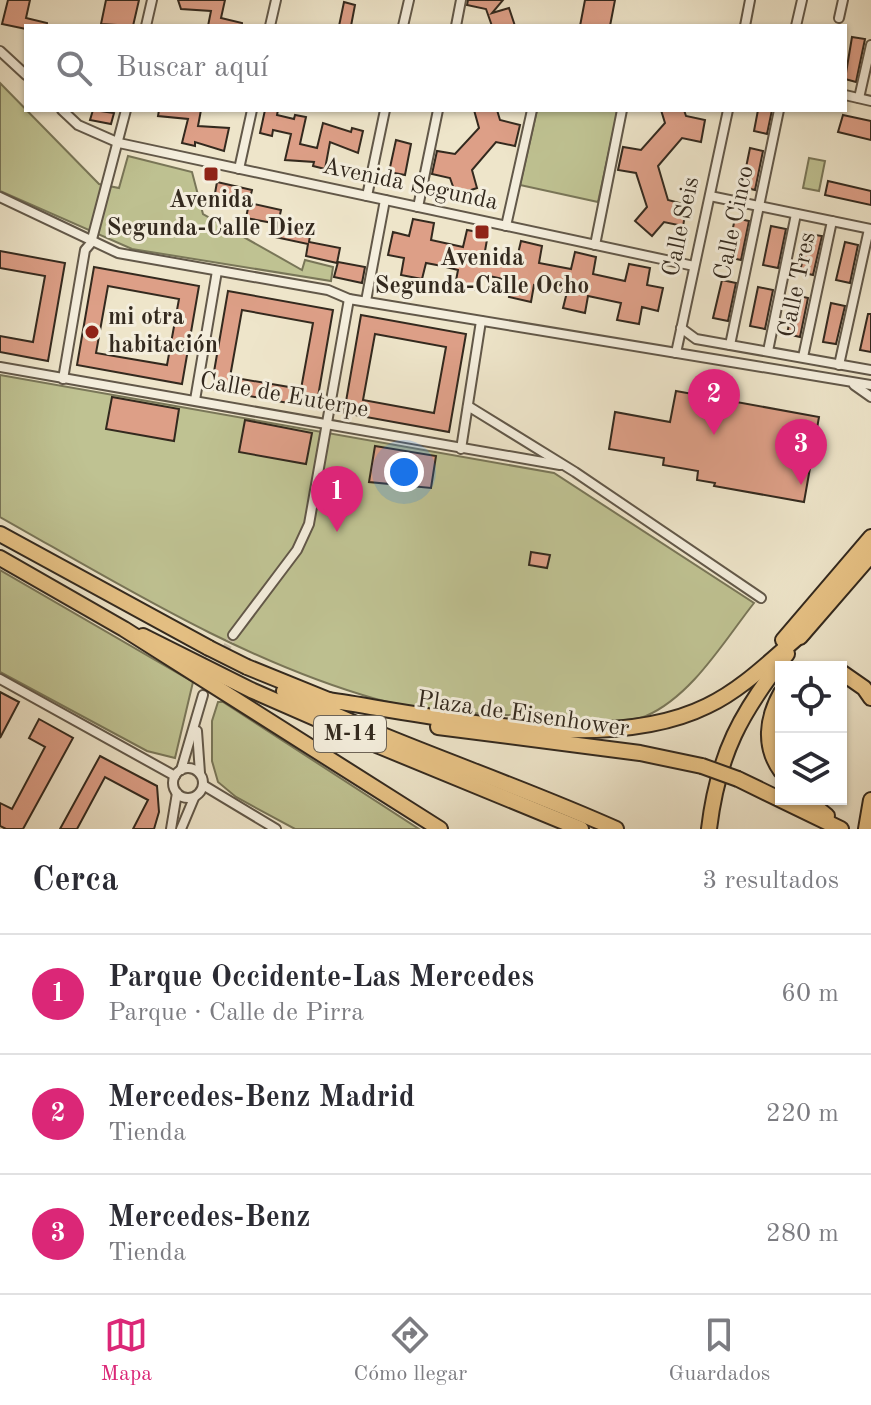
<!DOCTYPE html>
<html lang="es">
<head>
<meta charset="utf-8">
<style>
  body { margin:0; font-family:"Old Standard TT",serif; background:#f2f2f3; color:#2b2b33 }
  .controls { position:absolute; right:24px; bottom:24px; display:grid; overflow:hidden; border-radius:0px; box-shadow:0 2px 6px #0004 }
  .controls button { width:72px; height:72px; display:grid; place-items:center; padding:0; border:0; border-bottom:2px solid #e1e1e2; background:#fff; color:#2b2b33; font:40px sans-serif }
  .you { position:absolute; left:404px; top:472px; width:28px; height:28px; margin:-20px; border:6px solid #fff; border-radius:50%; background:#1a73e8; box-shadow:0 0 0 12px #1a73e833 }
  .badge { display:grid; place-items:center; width:52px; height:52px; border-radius:50%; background:#db2777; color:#fff; font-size:26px; font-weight:700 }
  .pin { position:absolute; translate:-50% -66px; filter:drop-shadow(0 2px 4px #0008) }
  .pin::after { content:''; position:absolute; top:42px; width:28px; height:24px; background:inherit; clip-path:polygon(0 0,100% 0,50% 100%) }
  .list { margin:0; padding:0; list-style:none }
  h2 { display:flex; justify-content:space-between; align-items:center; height:104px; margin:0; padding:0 32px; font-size:34px }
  h2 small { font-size:26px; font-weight:400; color:#7c7c81 }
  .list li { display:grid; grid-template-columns:52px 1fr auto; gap:24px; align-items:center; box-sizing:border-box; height:120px; padding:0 32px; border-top:2px solid #e1e1e2 }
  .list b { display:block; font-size:30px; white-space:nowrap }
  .list p { margin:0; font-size:26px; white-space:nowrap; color:#7c7c81 }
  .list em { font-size:26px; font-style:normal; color:#7c7c81 }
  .icon { flex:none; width:44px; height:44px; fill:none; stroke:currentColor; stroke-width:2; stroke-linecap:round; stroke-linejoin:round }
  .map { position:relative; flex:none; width:871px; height:829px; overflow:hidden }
  .search { position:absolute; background:#fff; box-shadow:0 2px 6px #0004; left:24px; right:24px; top:24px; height:88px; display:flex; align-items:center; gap:20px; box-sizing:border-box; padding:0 28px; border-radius:0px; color:#7c7c81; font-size:30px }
  .sheet { height:464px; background:#fff }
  nav { display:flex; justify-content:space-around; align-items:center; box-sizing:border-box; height:112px; border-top:2px solid #e1e1e2; background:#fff; font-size:22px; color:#7c7c81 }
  nav a { display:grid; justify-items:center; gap:4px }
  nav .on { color:#db2777 }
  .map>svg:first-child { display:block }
  .green { fill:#bfc292; stroke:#797658; stroke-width:2 }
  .building { fill:#dd9f87; stroke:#33291e; stroke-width:2; fill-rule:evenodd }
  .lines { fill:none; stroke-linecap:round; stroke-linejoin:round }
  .street-tunnel { stroke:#c9bfa8; stroke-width:8; stroke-dasharray:8 4; stroke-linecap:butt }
  .street-casing { stroke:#625849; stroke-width:12 }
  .highway-casing { stroke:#33291e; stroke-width:18 }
  .street { stroke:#f4eedd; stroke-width:8 }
  .highway { stroke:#e7c285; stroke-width:14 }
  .highway-bridge-casing { stroke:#33291e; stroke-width:18; stroke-linecap:butt }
  .highway-bridge { stroke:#e7c285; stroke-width:14 }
  .poi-dot { fill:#8f2418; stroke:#f4eedd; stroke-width:3 }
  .labels { text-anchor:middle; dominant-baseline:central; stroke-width:6; stroke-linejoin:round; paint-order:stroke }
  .shield { fill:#f4eedd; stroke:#6d6457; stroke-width:2 }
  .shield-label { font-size:22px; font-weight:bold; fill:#33291e }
  .street-label { font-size:24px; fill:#33291e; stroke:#f4eedd }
  .poi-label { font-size:24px; font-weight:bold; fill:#33291e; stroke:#f4eedd }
</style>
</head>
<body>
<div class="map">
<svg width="871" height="829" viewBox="0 0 871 829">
  <rect width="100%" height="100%" fill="#eee5ca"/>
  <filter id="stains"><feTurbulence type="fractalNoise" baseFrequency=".0025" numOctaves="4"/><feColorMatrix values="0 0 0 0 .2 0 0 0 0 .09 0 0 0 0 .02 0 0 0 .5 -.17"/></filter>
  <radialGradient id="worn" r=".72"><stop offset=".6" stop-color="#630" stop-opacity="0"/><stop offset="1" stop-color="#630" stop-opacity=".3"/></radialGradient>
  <!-- green -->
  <g class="green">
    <path d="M0,83l99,101 20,4 9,-32 64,16 11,42 99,56 3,-10 28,7 -2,14 -199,-32 -132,-58z"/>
    <path d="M537,110h81l-20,92 -78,-17z"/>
    <path d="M809,158l16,3 -6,30 -16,-3z"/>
    <path d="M0,375l554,98 200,130c-30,38 -62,93 -108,113 -19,9 -85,3 -108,1 -53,-4 -111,-4 -162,-18 -134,-38 -257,-115 -376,-182z"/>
    <path d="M0,570l193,112 -18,76 -28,-7 -147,-79z"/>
    <path d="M218,702h5l196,127h-124l-59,-32 -18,-15 -6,-21v-40z"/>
  </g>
  <!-- building -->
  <g class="building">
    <path d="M8,0h22l-4,18 21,5v3h-21v3l-24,-5z"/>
    <path d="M106,0h33l-6,26 -32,-2z"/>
    <path d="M178,0h47l-4,18 21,5v3h-34l3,-15 -30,-2z"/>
    <path d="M468,0h35l-11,13 17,-5 6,18h-23l-6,-17 -19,-4z"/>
    <path d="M585,0h30l-5,26h-30z"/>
    <path d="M344,2l11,3 -4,21h-12z"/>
    <path d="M852,37l13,2 -9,43 -11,-3z"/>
    <path d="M93,110l21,3 -3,11 -21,-4z"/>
    <path d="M159,110h42l-3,16 31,2 -5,23 -29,-9v4l-13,-3 6,-24 -30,-3z"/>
    <path d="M265,110h13l-1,5 17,4 1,-4 11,2 -6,27 17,4 6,-25 28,9 1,-4 11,3 -5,22 -28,-11 -5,27 -12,-3 1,-4 -29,-2 6,-26 -18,-4 -1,6 -12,-3z"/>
    <path d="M474,110h23l3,10 20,5 -5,21 -19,-4 -24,28 5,18 -21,7 -6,-17 -18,-4 5,-23 18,3 24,-26z"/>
    <path d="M661,110h23l2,6 19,4 -4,22 -19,-4 -24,28 10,34 19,5 -4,21 -19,-4 -12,14 -17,-15 12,-14 -11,-34 -18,-3 5,-23 18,3 24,-27z"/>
    <path d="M758,110h14l-5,24 -13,-3z"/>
    <path d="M843,115l28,6v19l-33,-8z"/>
    <path d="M396,140l15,4 -6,31 -16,-3z"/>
    <path d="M750,148l13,3 -8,39 -13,-3z"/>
    <path d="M828,181l43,10v14l-46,-10z"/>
    <path d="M217,182l35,8 -4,16 -34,-7z"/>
    <path d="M249,203l32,7 -3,14 -32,-6z"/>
    <path d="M735,218l14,3 -8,39 -14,-3z"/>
    <path d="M413,219l21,4 -3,17 32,7 4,-17 21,4 -3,17 32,7 4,-17 21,5 -3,17 32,6 4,-17 21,5 -3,17 32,7 4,-17 21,4 -3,17 16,3 -5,23 -16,-4 -3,17 -22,-4 4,-17 -33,-7 -3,17 -22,-5 4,-16 -33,-7 -3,17 -22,-5 3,-16 -32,-7 -3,16 -22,-4 3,-16 -16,-4 -16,-3 -4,16 -21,-4 3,-17 -16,-3 5,-23 16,4z"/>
    <path d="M278,222l33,7 -2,13 31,6 -3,15 -31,-7 2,-12 -33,-7z"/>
    <path d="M771,226l15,3 -8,39 -15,-3z"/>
    <path d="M808,234l14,2 -9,39 -13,-3z"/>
    <path d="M845,242l13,3 -8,38 -14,-3z"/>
    <path d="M0,251l65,12 -17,98 -48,-9v-16l33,6 12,-66 -45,-8z"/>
    <path d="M338,262l27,5 -3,16 -28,-6z"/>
    <path d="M94,267l105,19 -17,98 -105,-19zM108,286l71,13 -12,66 -71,-12z"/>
    <path d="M722,280l14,3 -8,38 -15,-3z"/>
    <path d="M758,287l15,3 -8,39 -15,-3z"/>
    <path d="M228,291l105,19 -17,98 -105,-19zM242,310l71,13 -12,66 -71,-12z"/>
    <path d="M795,295l13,3 -8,39 -13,-3z"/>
    <path d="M831,303l14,3 -9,38 -13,-2z"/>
    <path d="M868,314h3v38l-11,-2z"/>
    <path d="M361,315l105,19 -17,98 -105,-19zM375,334l71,13 -12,66 -71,-13z"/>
    <path d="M676,391l143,26 -15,85 -90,-16 1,-3 -18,-3 1,-9 -35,-6 1,-7 -55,-9 6,-37 55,10z"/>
    <path d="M112,397l67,12 -5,32 -68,-12z"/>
    <path d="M245,420l67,13 -6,31 -67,-12z"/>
    <path d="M375,446l61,10 -5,32 -62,-6z"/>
    <path d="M531,552l19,3 -3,13 -18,-3z"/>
    <path d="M0,692l19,10 -19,36z"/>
    <path d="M39,719l34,19 -50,91h-17l-6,-3v-23l12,6 33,-62 -16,-9z"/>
    <path d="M100,756l57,30 2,26 -5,17h-21l15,-29 -43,-23 -28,52h-17z"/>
  </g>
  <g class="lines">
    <!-- street-tunnel -->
    <path class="street-tunnel" d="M203,695l30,-60"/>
    <!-- street casing -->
    <g class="street-casing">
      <g id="street">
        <path d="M839,18l4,-18"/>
        <path d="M146,26l6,-26"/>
        <path d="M270,26l6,-26"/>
        <path d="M403,26l6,-26"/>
        <path d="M456,26l5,-26"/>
        <path d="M745,26l5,-26"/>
        <path d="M796,26l6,-26"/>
        <path d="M0,51l26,24"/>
        <path d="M845,95l26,6"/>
        <path d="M859,98l12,-53"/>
        <path d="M62,110l16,15 41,18 575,123"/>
        <path d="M239,169l13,-59"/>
        <path d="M367,196l18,-86"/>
        <path d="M710,196l161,33"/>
        <path d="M0,197l118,56 210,37 21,9 522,86"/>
        <path d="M418,207l20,-97"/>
        <path d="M506,226l26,-116"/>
        <path d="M595,245l27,-135"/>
        <path d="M366,301l19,-101"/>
        <path d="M681,328l15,11 175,31"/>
        <path d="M730,345l49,-235"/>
        <path d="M768,351l28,-137"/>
        <path d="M676,353l52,-243"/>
        <path d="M803,357l29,-136"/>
        <path d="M839,365l30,-136"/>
        <path d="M0,367l560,98"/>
        <path d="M63,379l22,-129 6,-7 35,-133"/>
        <path d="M854,385l17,12"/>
        <path d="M195,400l22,-129"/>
        <path d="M468,406l107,66 186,126"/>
        <path d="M461,449l20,-128"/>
        <path d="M233,635l64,-85 12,-26 40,-225"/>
        <path d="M0,679l175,97"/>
        <path d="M197,731l3,42"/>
        <circle cx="188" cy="783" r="15"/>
        <path d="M181,770l22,-75"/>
        <path d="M203,785l73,44"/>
        <path d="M171,829l6,-36"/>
        <path d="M181,829l13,-31"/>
      </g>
    </g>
    <!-- highway casing -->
    <g class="highway-casing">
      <g id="highway">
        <path d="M0,534l209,114"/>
        <path d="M0,558l124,71 316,200"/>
        <path d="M143,636l108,54 128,56 202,83"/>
        <path d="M800,637l71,-82"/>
        <path d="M783,640l88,-103"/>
        <path d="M247,667l89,36"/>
        <path d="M841,672l23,16 7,10"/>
        <path d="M284,691c107,53 223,89 332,138"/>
        <path d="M781,693c-14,25 -18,53 0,78"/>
        <path d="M328,700c108,16 278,56 379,6 36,-17 66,-48 97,-74"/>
        <path d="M438,727l202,26 62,13"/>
        <path d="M738,779l103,50"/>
        <path d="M806,799l21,17"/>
        <path d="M709,829c9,-75 32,-117 78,-175"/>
        <path d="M866,829l5,-29"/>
      </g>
    </g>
    <!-- street -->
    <use href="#street" class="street"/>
    <!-- highway -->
    <use href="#highway" class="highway"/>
    <!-- highway-bridge casing -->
    <g class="highway-bridge-casing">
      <g id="highway-bridge">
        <path d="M209,648l38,19"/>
        <path d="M702,766l36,13"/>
      </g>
    </g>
    <!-- highway-bridge -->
    <use href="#highway-bridge" class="highway-bridge"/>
  </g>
  <!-- markers -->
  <g class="poi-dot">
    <rect x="203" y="166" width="16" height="16" rx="4"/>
    <rect x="474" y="224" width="16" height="16" rx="4"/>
    <circle cx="92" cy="332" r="8"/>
  </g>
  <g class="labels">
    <!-- shield labels -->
    <rect class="shield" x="314" y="716" width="72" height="36" rx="6"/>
    <g class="shield-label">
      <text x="350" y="734">M-14</text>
    </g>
    <!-- street labels -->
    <g class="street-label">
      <text transform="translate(410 185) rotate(12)">Avenida Segunda</text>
      <text transform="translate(735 223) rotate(-78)">Calle Cinco</text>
      <text transform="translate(682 227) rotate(-78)">Calle Seis</text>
      <text transform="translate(798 285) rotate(-78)">Calle Tres</text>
      <text transform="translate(284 396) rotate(10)">Calle de Euterpe</text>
      <text transform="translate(523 715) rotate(8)">Plaza de Eisenhower</text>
    </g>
    <!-- poi labels -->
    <g class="poi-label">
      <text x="211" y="201">Avenida<tspan x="211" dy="28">Segunda-Calle Diez</tspan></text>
      <text x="482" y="259">Avenida<tspan x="482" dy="28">Segunda-Calle Ocho</tspan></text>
      <text x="108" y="318" text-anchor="start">mi otra<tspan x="108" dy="28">habitación</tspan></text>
    </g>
  </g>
  <rect width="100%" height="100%" filter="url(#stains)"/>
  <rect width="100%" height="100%" fill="url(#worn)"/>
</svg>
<div class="controls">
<button><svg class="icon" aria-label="locate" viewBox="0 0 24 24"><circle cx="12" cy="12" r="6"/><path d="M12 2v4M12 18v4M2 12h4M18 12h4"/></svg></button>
<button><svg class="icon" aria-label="layers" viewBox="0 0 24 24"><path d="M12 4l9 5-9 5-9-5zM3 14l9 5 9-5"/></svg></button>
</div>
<div class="you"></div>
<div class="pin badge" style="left:337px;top:532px">1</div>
<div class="pin badge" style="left:714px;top:435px">2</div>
<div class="pin badge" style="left:801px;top:485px">3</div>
<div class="search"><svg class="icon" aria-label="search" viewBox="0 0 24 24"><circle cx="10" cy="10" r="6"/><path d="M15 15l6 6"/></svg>Buscar aquí</div>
</div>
<section class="sheet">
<h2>Cerca<small>3 resultados</small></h2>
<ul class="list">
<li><span class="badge">1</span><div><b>Parque Occidente-Las Mercedes</b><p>Parque · Calle de Pirra</p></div><em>60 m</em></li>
<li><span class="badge">2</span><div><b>Mercedes-Benz Madrid</b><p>Tienda</p></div><em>220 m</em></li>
<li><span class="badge">3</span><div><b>Mercedes-Benz</b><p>Tienda</p></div><em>280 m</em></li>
</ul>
</section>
<nav>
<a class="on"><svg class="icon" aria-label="map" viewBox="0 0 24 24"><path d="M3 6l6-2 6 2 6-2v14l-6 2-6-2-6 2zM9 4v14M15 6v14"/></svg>Mapa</a>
<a><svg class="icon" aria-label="directions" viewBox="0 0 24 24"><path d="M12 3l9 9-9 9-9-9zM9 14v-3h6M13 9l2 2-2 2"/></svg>Cómo llegar</a>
<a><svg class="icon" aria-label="saved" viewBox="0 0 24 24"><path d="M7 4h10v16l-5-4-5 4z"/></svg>Guardados</a>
</nav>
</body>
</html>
